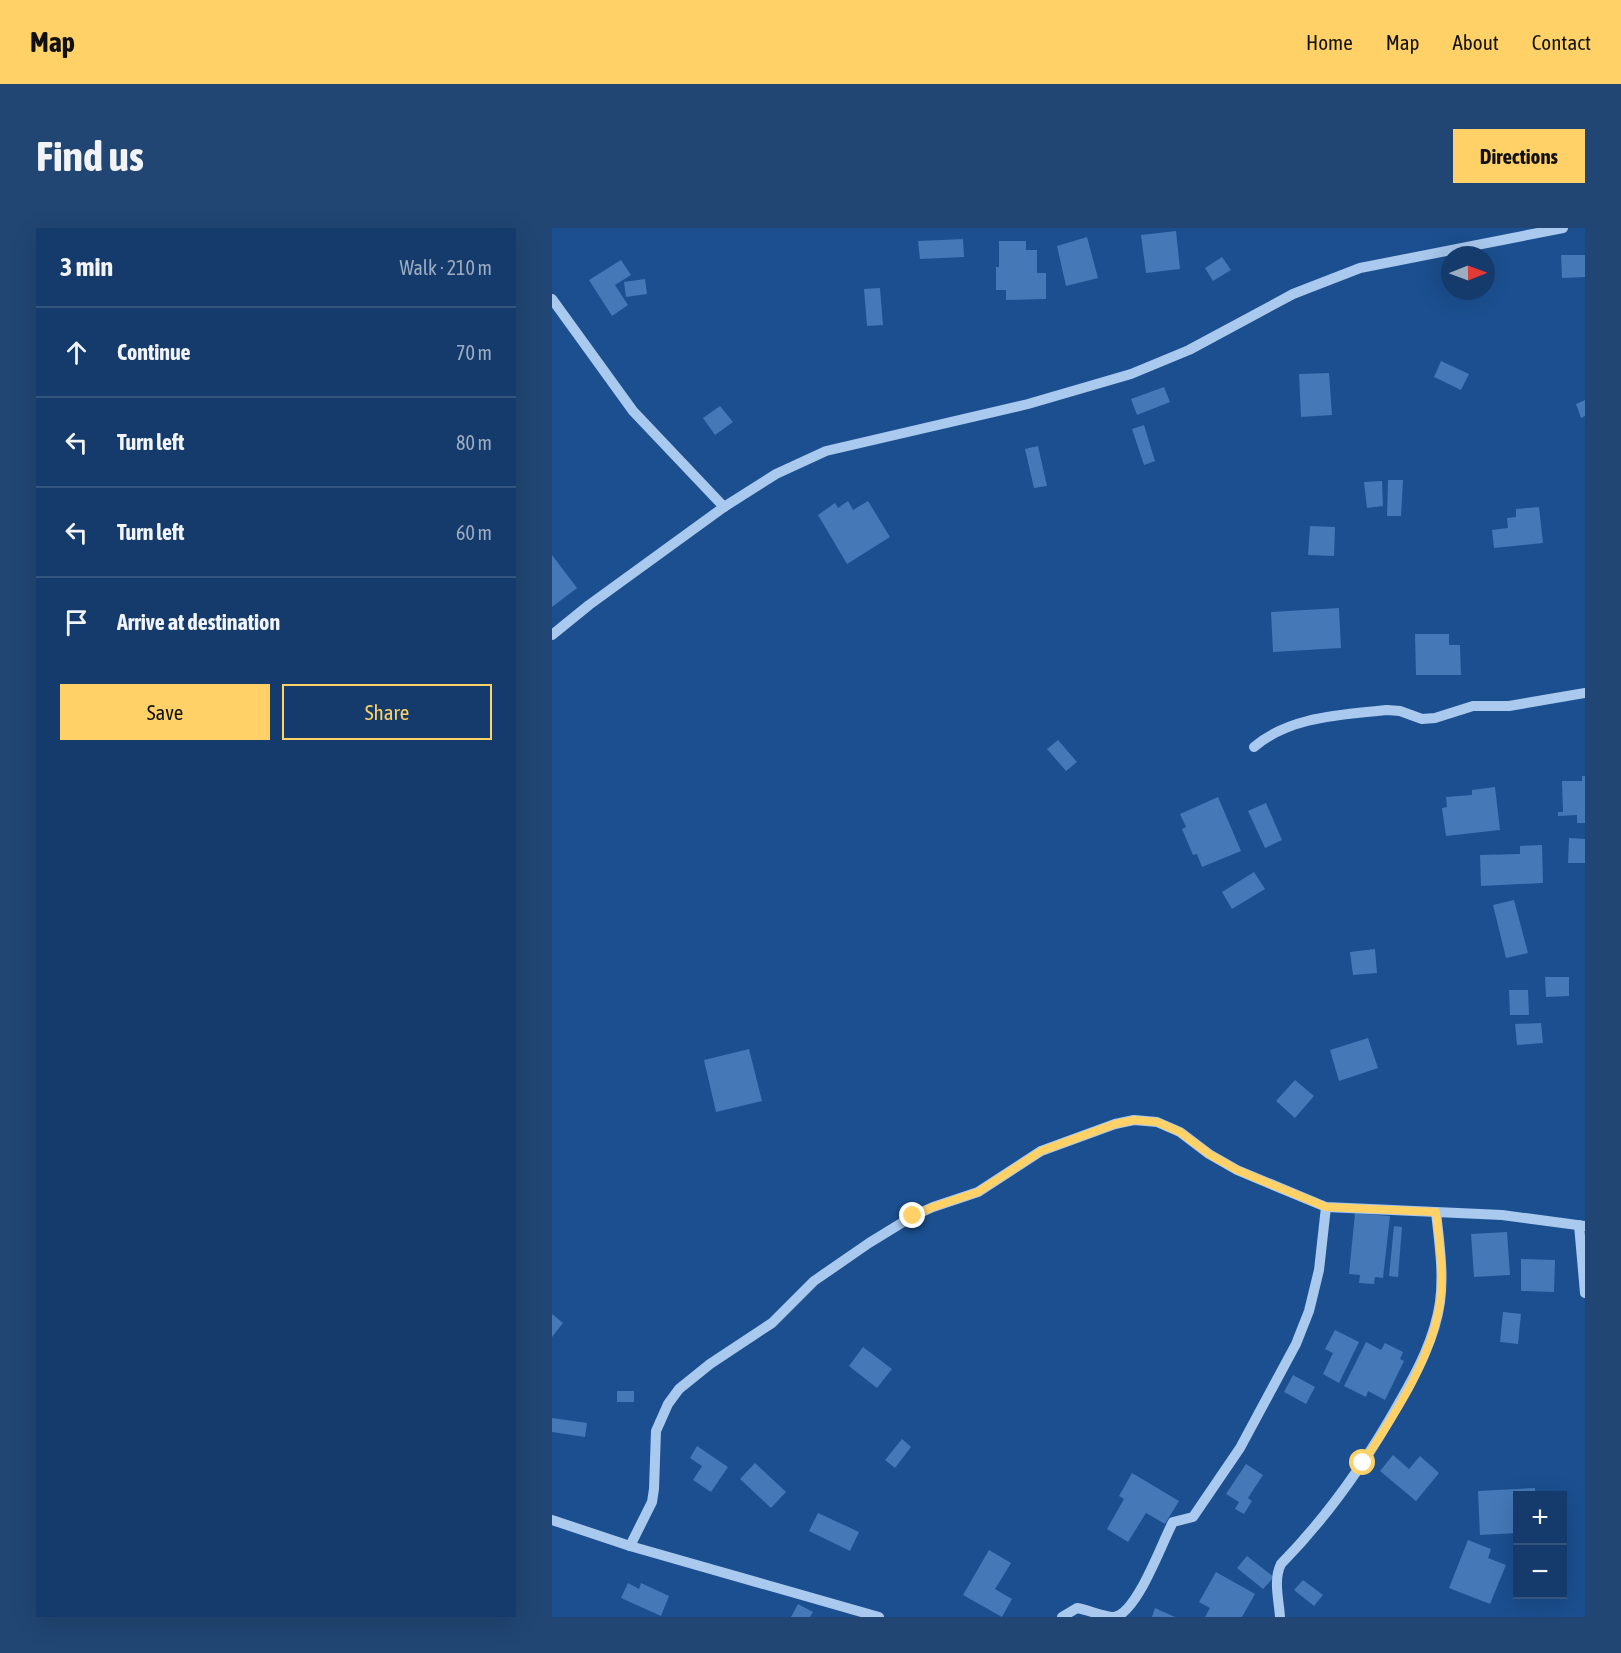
<!DOCTYPE html>
<html lang="en">
<head>
<meta charset="utf-8">
<style>
  body { margin:0; font-family:"Asap Condensed",sans-serif; background:#214673; color:#f1f3f6 }
  .controls { position:absolute; right:18px; bottom:18px; display:grid; overflow:hidden; border-radius:0px; box-shadow:0 6px 24px #0002 }
  .controls button { width:54px; height:54px; display:grid; place-items:center; padding:0; border:0; border-bottom:2px solid #33557e; background:#143b6b; color:#f1f3f6; font:30px sans-serif }
  .compass { position:absolute; left:889px; top:18px; width:54px; height:54px; border-radius:50%; background:#143b6b; box-shadow:0 6px 24px #0002; rotate:89deg }
  .stop { position:absolute; width:18px; height:18px; margin:-14px; border:4px solid #ffd166; border-radius:50%; background:#fff }
  .stop.end { background:#ffd166; border-color:#fff; box-shadow:0 2px 6px #0008 }
  .list { margin:0; padding:0; list-style:none }
  h2 { display:flex; justify-content:space-between; align-items:center; height:78px; margin:0; padding:0 24px; font-size:26px }
  h2 small { font-size:20px; font-weight:400; color:#9dadc1 }
  .list li { display:grid; grid-template-columns:39px 1fr auto; gap:18px; align-items:center; box-sizing:border-box; height:90px; padding:0 24px; border-top:2px solid #33557e }
  .list b { display:block; font-size:22px; white-space:nowrap }
  .list em { font-size:20px; font-style:normal; color:#9dadc1 }
  .actions { display:flex; gap:12px; padding:18px 24px }
  .actions a { flex:1; padding:14px 0; border:2px solid #ffd166; border-radius:0px; text-align:center; font-size:21px; color:#ffd166 }
  .actions .main { background:#ffd166; color:#111 }
  .icon { flex:none; width:33px; height:33px; fill:none; stroke:currentColor; stroke-width:2; stroke-linecap:round; stroke-linejoin:round }
  .map { position:relative; flex:none; width:1033px; height:1389px; overflow:hidden; border-radius:0px }
  header { display:flex; align-items:center; gap:36px; box-sizing:border-box; height:84px; padding:0 30px; background:#ffd166; color:#111 }
  header strong { font-size:28px }
  nav { display:flex; gap:33px; margin-inline-start:auto; font-size:21px }
  .intro { display:flex; align-items:center; justify-content:space-between; box-sizing:border-box; height:144px; padding:0 36px }
  h1 { margin:0; font-size:42px }
  .button { padding:15px 27px; border-radius:0px; background:#ffd166; color:#111; font-size:21px; font-weight:700 }
  main { display:flex; gap:36px; padding:0 36px }
  aside { flex:1; background:#143b6b; border-radius:0px; box-shadow:0 6px 24px #0002 }
  .map>svg:first-child { display:block }
  .building { fill:#4478b7 }
  .lines { fill:none; stroke-linecap:round; stroke-linejoin:round }
  .minor { stroke:#a9c9ee; stroke-width:10 }
  .route { stroke:#ffd166; stroke-width:8 }
</style>
</head>
<body>
<header>
<strong>Map</strong>
<nav><a>Home</a><a>Map</a><a>About</a><a>Contact</a></nav>
</header>
<div class="intro"><h1>Find us</h1><a class="button">Directions</a></div>
<main>
<aside>
<h2>3 min<small>Walk · 210 m</small></h2>
<ul class="list">
<li><svg class="icon" aria-label="ahead" viewBox="0 0 24 24"><path d="M12 20V5M6 11l6-6 6 6"/></svg><div><b>Continue</b></div><em>70 m</em></li>
<li><svg class="icon" aria-label="left" viewBox="0 0 24 24"><path d="M17 20v-9H6M10 6l-5 5 5 5"/></svg><div><b>Turn left</b></div><em>80 m</em></li>
<li><svg class="icon" aria-label="left" viewBox="0 0 24 24"><path d="M17 20v-9H6M10 6l-5 5 5 5"/></svg><div><b>Turn left</b></div><em>60 m</em></li>
<li><svg class="icon" aria-label="arrive" viewBox="0 0 24 24"><path d="M6 21V4h12l-3 4 3 4H6"/></svg><div><b>Arrive at destination</b></div></li>
</ul>
<div class="actions"><a class="main">Save</a><a>Share</a></div>
</aside>
<div class="map">
<svg width="1033" height="1389" viewBox="0 0 1033 1389">
  <rect width="100%" height="100%" fill="#1b4f8f"/>
  <!-- building -->
  <g class="building">
    <path d="M624,3l4,38 -34,4 -5,-38z"/>
    <path d="M535,9l11,41 -32,8 -9,-40z"/>
    <path d="M411,11l1,18 -44,2 -2,-18z"/>
    <path d="M447,13h27v9h11v23h9v26l-40,1v-10h-10v-23h3z"/>
    <path d="M1009,27h24v22l-23,1z"/>
    <path d="M670,29l9,13 -18,11 -8,-13z"/>
    <path d="M69,32l10,15 -16,10 13,20 -16,11 -23,-36z"/>
    <path d="M93,51l2,15 -21,3 -2,-15z"/>
    <path d="M328,60l3,37 -16,1 -3,-37z"/>
    <path d="M889,133l28,13 -8,16 -27,-13z"/>
    <path d="M777,145l3,42 -31,2 -2,-43z"/>
    <path d="M612,159l6,15 -33,13 -6,-16z"/>
    <path d="M1033,172v16l-4,2 -5,-14z"/>
    <path d="M168,178l13,16 -18,13 -12,-17z"/>
    <path d="M592,197l11,36 -11,4 -12,-36z"/>
    <path d="M486,218l9,40 -13,2 -9,-39z"/>
    <path d="M836,252h15l-2,36h-14z"/>
    <path d="M830,253l1,25 -16,2 -3,-26z"/>
    <path d="M296,273l5,9 15,-9 22,36 -43,27 -29,-49 17,-12 3,5z"/>
    <path d="M987,279l4,36 -49,5 -2,-18 16,-2 -1,-10 9,-1v-8z"/>
    <path d="M758,298l25,1 -1,29 -26,-1z"/>
    <path d="M0,327l25,33 -25,19z"/>
    <path d="M787,380l2,40 -68,4 -2,-40z"/>
    <path d="M863,406h34v11h11l1,30h-45z"/>
    <path d="M506,512l19,22 -11,9 -19,-22z"/>
    <path d="M1030,548h3v47h-8v-8l-19,1v-4h5l-1,-31h20z"/>
    <path d="M943,559l5,43 -54,6 -4,-28 5,-1 -1,-10 26,-2v-5z"/>
    <path d="M666,569l23,54 -39,16 -5,-13 -4,1 -11,-26 4,-2 -6,-13z"/>
    <path d="M714,575l16,37 -17,8 -17,-37z"/>
    <path d="M1017,610l16,1v24h-17z"/>
    <path d="M990,617l1,38 -62,3 -1,-31 40,-1v-8z"/>
    <path d="M702,644l11,17 -33,20 -10,-17z"/>
    <path d="M962,672l14,53 -22,5 -13,-53z"/>
    <path d="M823,721l2,24 -24,2 -3,-23z"/>
    <path d="M993,749h24v19l-23,1z"/>
    <path d="M957,762h19l1,25h-19z"/>
    <path d="M989,795l2,20 -26,2 -2,-21z"/>
    <path d="M816,810l10,30 -39,13 -9,-31z"/>
    <path d="M197,821l13,52 -46,11 -12,-52z"/>
    <path d="M743,852l19,16 -19,22 -19,-17z"/>
    <path d="M803,985l35,3 -7,62 -8,-1 -1,7 -15,-1 1,-8 -11,-1z"/>
    <path d="M842,998l8,1 -4,50 -9,-1z"/>
    <path d="M955,1004l3,43 -36,2 -3,-43z"/>
    <path d="M969,1031l34,1 -1,32 -33,-1z"/>
    <path d="M951,1084l18,2 -3,30 -18,-2z"/>
    <path d="M0,1086l11,9 -11,14z"/>
    <path d="M783,1102l24,12 -20,41 -16,-9 10,-21 -8,-4z"/>
    <path d="M814,1114l15,8 4,-7 18,9 -3,7 4,2 -19,39 -17,-9 -2,6 -22,-11z"/>
    <path d="M311,1119l29,22 -15,19 -28,-22z"/>
    <path d="M741,1147l22,12 -9,17 -22,-12z"/>
    <rect x="65" y="1163" width="17" height="11"/>
    <path d="M0,1190l35,5 -2,14 -33,-5z"/>
    <path d="M350,1211l9,8 -16,21 -10,-8z"/>
    <path d="M145,1218l31,21 -17,25 -18,-12 9,-14 -12,-8z"/>
    <path d="M841,1227l16,14 11,-13 19,17 -23,28 -36,-30z"/>
    <path d="M203,1235l31,29 -15,16 -31,-29z"/>
    <path d="M694,1236l17,11 -15,23 4,3 -8,13 -9,-5 4,-7 -13,-8z"/>
    <path d="M580,1245l47,28 -14,23 -19,-11 -18,29 -21,-13 17,-30 -5,-3z"/>
    <path d="M983,1260v8h-17v37l-38,2 -2,-44z"/>
    <path d="M266,1285l41,19 -9,19 -41,-20z"/>
    <path d="M916,1312l23,9 -3,9 18,7 -16,39 -41,-16z"/>
    <path d="M437,1322l22,13 -16,26 17,10 -10,18 -39,-22z"/>
    <path d="M695,1328l27,21 -11,12 -26,-21z"/>
    <path d="M664,1344l39,22 -13,23h-37l5,-9 -11,-6z"/>
    <path d="M751,1352l20,15 -9,11 -20,-16z"/>
    <path d="M76,1355l11,6 2,-6 28,13 -8,20 -40,-18z"/>
    <path d="M246,1376l15,8 -3,5h-19z"/>
    <path d="M603,1380l20,9h-23z"/>
  </g>
  <g class="lines">
    <!-- minor -->
    <g class="minor">
      <path d="M0,71l81,112 91,96"/>
      <path d="M0,407l37,-30 135,-98 52,-33 50,-23 202,-47 103,-30 58,-24 104,-56 67,-26 203,-40"/>
      <path d="M702,519c36,-31 88,-32 133,-37l13,1 22,8 13,-1 38,-12h36l76,-13"/>
      <path d="M1027,997l6,68"/>
      <path d="M0,1292l78,26 249,71"/>
      <path d="M78,1318l22,-44 2,-13 2,-58 12,-27 11,-15 31,-25 62,-41 42,-42 55,-38 44,-27 20,-9 45,-15 63,-41 74,-27 19,-4 23,2 23,10 29,22 28,16 89,37 176,8 83,11"/>
      <path d="M510,1389l15,-9c12,2 26,9 37,9 23,-3 48,-75 59,-95l20,-5 47,-69 56,-104 13,-33 10,-41 7,-63"/>
      <path d="M728,1389c-1,-17 -7,-37 1,-53 47,-48 85,-102 118,-161 18,-31 36,-65 41,-101 4,-30 -1,-61 -4,-90"/>
    </g>
  </g>
  <g class="lines">
    <!-- route -->
    <path class="route" d="M361,988l20,-9 45,-15 63,-41 74,-27 19,-4 23,2 23,10 29,22 28,16 89,37 110,5c3,29 8,61 4,91 -9,58 -46,112 -77,160"/>
  </g>
</svg>
<div class="controls">
<button>+</button>
<button>−</button>
</div>
<svg class="compass" viewBox="-18 -18 36 36"><path d="M0-13l5 13h-10z" fill="#e53935"/><path d="M0 13l5-13h-10z" fill="#9dadc1"/></svg>
<div class="stop" style="left:811px;top:1235px"></div>
<div class="stop end" style="left:361px;top:988px"></div>
</div>
</main>
</body>
</html>
